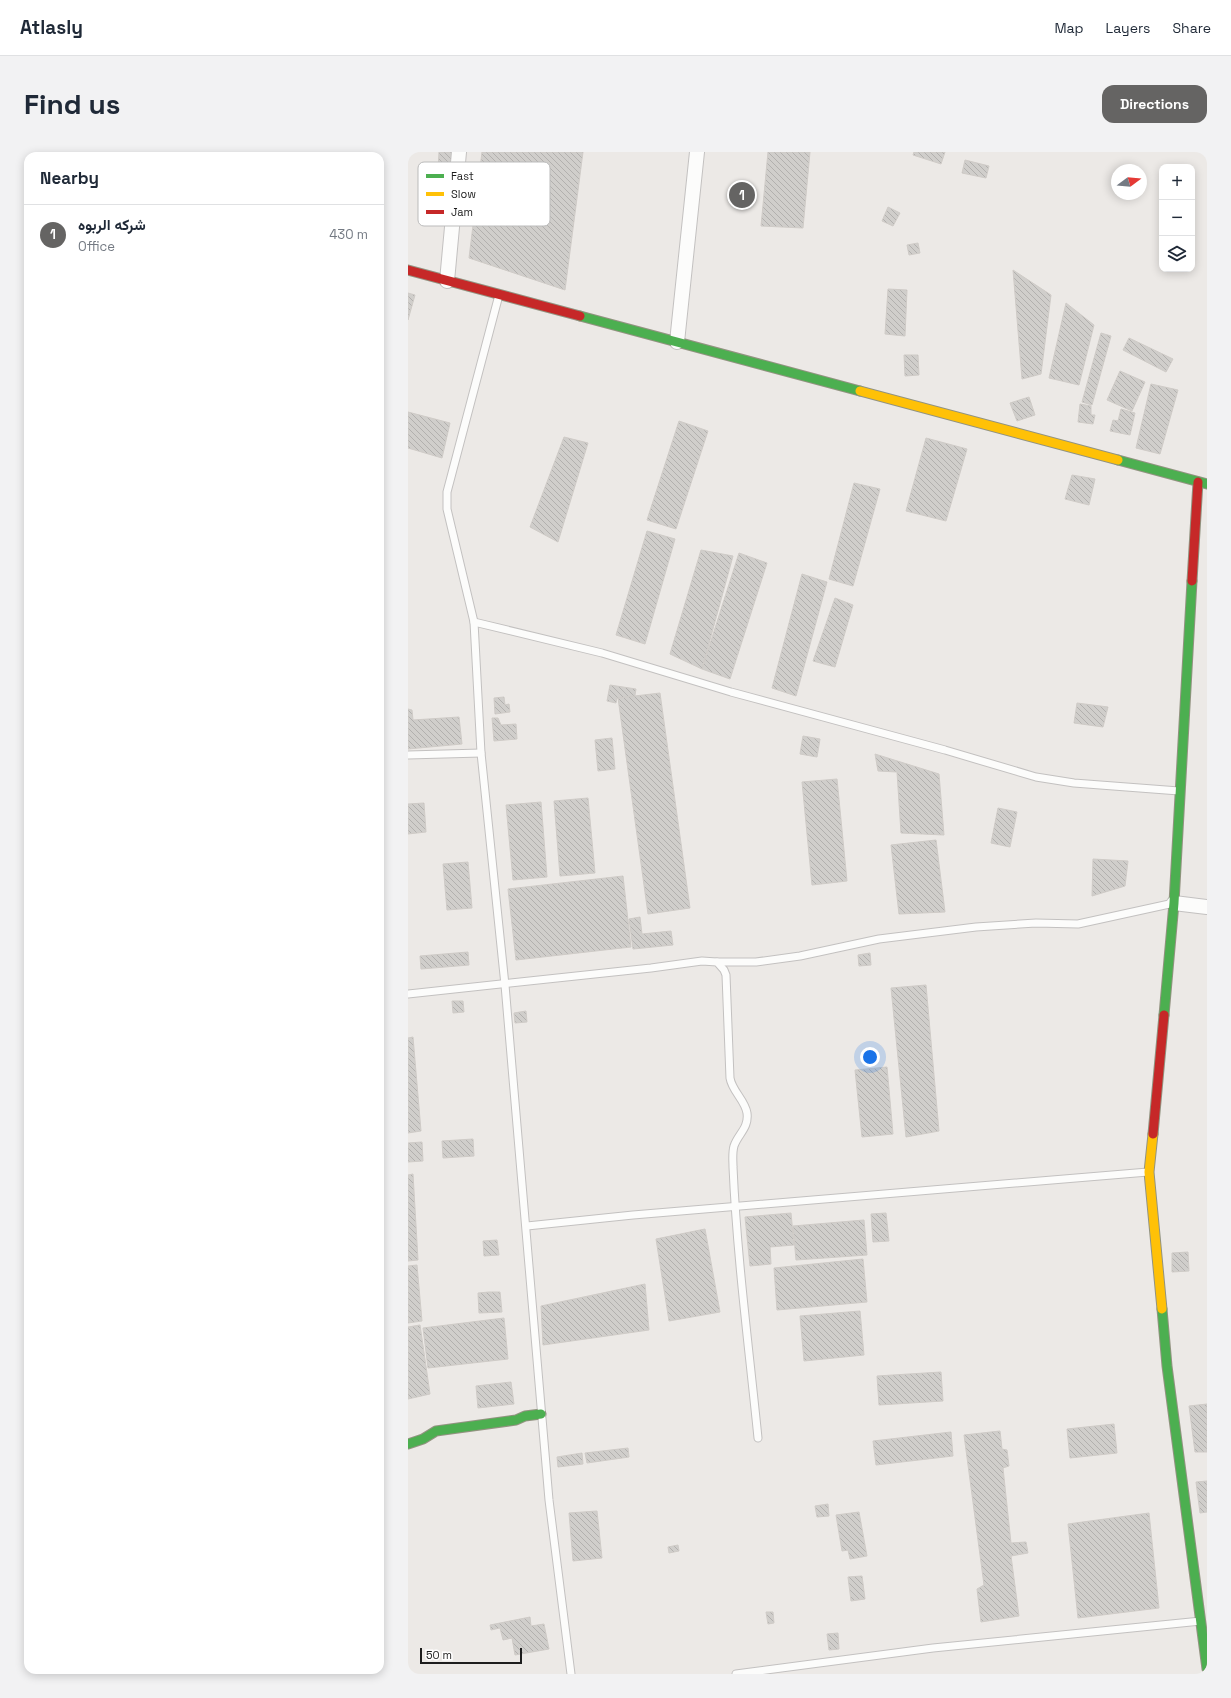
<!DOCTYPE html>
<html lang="en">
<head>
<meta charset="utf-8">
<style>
  body { margin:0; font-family:"Space Grotesk",Vazirmatn,sans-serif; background:#f2f2f3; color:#1f2937 }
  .controls { position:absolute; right:12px; top:12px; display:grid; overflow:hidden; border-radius:8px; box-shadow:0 2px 10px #0003 }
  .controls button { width:36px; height:36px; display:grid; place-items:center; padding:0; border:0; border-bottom:1px solid #e0e1e3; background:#fff; color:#1f2937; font:20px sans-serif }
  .compass { position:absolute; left:703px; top:12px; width:36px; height:36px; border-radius:50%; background:#fff; box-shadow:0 2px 10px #0003; rotate:74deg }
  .scale { position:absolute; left:12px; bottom:10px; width:102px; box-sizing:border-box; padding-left:4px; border:2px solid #1d1d1d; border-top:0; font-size:11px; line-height:14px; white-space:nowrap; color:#1d1d1d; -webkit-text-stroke:3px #fff; paint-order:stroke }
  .you { position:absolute; left:462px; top:905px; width:14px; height:14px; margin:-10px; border:3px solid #fff; border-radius:50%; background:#1a73e8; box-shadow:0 0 0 6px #1a73e833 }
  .badge { display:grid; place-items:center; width:26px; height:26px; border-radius:50%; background:#656463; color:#fff; font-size:13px; font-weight:700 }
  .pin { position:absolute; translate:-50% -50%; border:2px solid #fff; box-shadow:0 1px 4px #0006 }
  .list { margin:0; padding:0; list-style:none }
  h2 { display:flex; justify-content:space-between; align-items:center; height:52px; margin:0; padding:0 16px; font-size:17px }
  h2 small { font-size:13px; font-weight:400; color:#747a83 }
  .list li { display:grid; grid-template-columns:26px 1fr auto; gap:12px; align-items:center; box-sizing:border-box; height:60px; padding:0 16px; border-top:1px solid #e0e1e3 }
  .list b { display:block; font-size:15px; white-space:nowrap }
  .list p { margin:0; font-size:13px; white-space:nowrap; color:#747a83 }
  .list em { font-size:13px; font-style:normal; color:#747a83 }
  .icon { flex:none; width:22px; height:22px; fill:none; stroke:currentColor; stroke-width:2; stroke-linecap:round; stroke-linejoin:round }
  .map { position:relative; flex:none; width:799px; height:1522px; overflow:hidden; border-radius:12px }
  header { display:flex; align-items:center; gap:24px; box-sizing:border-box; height:56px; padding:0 20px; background:#fff; border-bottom:1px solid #e0e1e3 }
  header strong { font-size:19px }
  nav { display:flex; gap:22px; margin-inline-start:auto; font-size:14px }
  .intro { display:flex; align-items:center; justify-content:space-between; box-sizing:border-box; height:96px; padding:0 24px }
  h1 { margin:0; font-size:28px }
  .button { padding:10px 18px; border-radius:12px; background:#656463; color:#fff; font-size:14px; font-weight:700 }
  main { display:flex; gap:24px; padding:0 24px }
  aside { flex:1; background:#fff; border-radius:12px; box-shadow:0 2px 10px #0003 }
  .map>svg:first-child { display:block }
  .building { fill:url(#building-back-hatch); stroke:#cfcbc7 }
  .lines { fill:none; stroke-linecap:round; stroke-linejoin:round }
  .lane-casing { stroke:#c3c1c0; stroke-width:9 }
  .street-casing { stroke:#c3c1c0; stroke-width:16 }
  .fast-casing { stroke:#929380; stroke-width:11 }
  .slow-casing { stroke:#929380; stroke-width:11 }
  .jam-casing { stroke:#929380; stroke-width:11 }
  .lane { stroke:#fcfcfb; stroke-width:7 }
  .street { stroke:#fcfcfb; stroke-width:14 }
  .fast { stroke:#4caf50; stroke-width:9 }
  .slow { stroke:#ffc107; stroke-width:9 }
  .jam { stroke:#c62828; stroke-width:9 }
  .key { fill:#fff; stroke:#bbb; stroke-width:1 }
  .key-label { font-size:11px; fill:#1d1d1d }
</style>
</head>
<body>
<header>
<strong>Atlasly</strong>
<nav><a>Map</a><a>Layers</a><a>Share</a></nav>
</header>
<div class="intro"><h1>Find us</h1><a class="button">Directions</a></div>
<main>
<aside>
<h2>Nearby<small></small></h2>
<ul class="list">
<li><span class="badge">1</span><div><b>شركه الربوه</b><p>Office</p></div><em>430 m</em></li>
</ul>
</aside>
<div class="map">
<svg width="799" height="1522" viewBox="0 0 799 1522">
  <defs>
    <pattern id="building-back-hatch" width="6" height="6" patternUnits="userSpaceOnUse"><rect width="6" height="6" fill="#d0cecb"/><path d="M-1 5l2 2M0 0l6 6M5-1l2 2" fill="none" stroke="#b2b0ae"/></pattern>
  </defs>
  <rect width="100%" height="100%" fill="#ece9e6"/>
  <!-- building -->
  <g class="building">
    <path d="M31,0h13l-1,19 -13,-1z"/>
    <path d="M74,0h101l-18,138 -96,-32z"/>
    <path d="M360,0h42l-7,76 -42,-2z"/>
    <path d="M506,0h31l-4,12 -28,-9z"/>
    <path d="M557,8l24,6 -3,12 -24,-5z"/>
    <path d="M480,55l12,6 -7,13 -11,-5z"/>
    <path d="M510,91l2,10 -11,2 -2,-10z"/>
    <path d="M605,118l38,25 -10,79 -19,5z"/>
    <path d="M480,137l19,1 -2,46 -20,-2z"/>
    <path d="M0,141l7,2 -7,25z"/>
    <path d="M658,151l28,22 -15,60 -30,-7z"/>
    <path d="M693,181l10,3 -19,69 -10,-3z"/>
    <path d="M721,186l44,21 -7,13 -43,-22z"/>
    <path d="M496,203h14l1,20 -14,1z"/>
    <path d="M712,219l25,11 -13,29 -25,-11z"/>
    <path d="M743,232l27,6 -18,64 -24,-6z"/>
    <path d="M621,245l6,18 -18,6 -7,-18z"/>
    <path d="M672,252l11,2v9h4l-2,9 -15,-2z"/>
    <path d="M713,257l14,4 -5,22 -20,-4 3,-11 5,1z"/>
    <path d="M0,260l42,11 -8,35 -34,-10z"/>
    <path d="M271,269l29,10 -32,98 -29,-9z"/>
    <path d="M156,285l24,6 -30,99 -28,-15z"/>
    <path d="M518,286l41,11 -21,72 -40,-10z"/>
    <path d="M664,323l23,4 -6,26 -24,-6z"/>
    <path d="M446,331l26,6 -27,97 -24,-7z"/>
    <path d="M239,379l28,8 -30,105 -29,-9z"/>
    <path d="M293,398l32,6 -31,113 -32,-15z"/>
    <path d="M331,401l28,10 -37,116 -28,-10z"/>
    <path d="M394,422l25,8 -31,114 -24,-8z"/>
    <path d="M427,446l18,7 -18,62 -22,-6z"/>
    <path d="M202,533l26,4 -2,12 -17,-3 -1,5 -9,-2z"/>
    <path d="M252,541l30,215 -42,6 -30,-216z"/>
    <path d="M96,545l1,8 4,-1 1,8 -15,2 -1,-16z"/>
    <path d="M669,551l31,4 -5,20 -29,-4z"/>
    <path d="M0,557l4,1 1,10 46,-3 3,27 -54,5z"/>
    <path d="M84,566h6l3,7 15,-1 1,15 -23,2z"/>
    <path d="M395,584l17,3 -3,18 -17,-3z"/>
    <path d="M204,586l3,31 -17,2 -3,-31z"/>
    <path d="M467,602l64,20 5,61 -43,-2 -4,-61 -19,-1z"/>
    <path d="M429,627l10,102 -35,4 -10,-103z"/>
    <path d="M180,646l7,75 -35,3 -6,-75z"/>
    <path d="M133,650l6,75 -34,3 -7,-75z"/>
    <path d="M16,651l2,29 -18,2v-30z"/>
    <path d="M590,656l19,4 -7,35 -19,-4z"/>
    <path d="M528,688l9,72 -46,2 -8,-69z"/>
    <path d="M685,707l35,2 -3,25 -33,10z"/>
    <path d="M60,710l4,46 -25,2 -4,-46z"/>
    <path d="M215,724l8,71 -115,13 -8,-71z"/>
    <path d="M232,765l2,17 29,-3 2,14 -40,4 -4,-30z"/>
    <path d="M60,800l1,13 -48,4 -1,-13z"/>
    <path d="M462,801l1,12 -12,1 -1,-11z"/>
    <path d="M518,833l13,146 -33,6 -15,-149z"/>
    <path d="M44,849h11l1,11 -11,1z"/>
    <path d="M118,859l1,11 -12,1 -1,-10z"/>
    <path d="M5,885l8,94 -13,2v-95z"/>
    <path d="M479,915l6,67 -31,3 -7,-67z"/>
    <path d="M65,987l1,17 -31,2 -1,-17z"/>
    <path d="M14,990l1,19 -15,1v-19z"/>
    <path d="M5,1022l5,86 -10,1v-86z"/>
    <path d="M383,1061l3,32 -24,2 1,17 -21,2 -5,-49z"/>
    <path d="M478,1061l3,28 -16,1 -2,-28z"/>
    <path d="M456,1068l3,35 -71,5 -3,-34z"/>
    <path d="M297,1077l15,83 -51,9 -13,-82z"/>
    <path d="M89,1088l2,15 -15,1 -1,-15z"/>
    <path d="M780,1100l1,19 -17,1v-19z"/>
    <path d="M455,1107l4,43 -90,8 -3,-42z"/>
    <path d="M9,1113l5,56 -14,2v-57z"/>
    <path d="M237,1132l4,46 -106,15 -2,-39z"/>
    <path d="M81,1140h11l2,20 -23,1 -1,-20z"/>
    <path d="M452,1159l4,44 -60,6 -4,-45z"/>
    <path d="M96,1166l4,41 -80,9 -5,-40z"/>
    <path d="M12,1173l10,69 -22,5v-72z"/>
    <path d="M533,1220l2,29 -64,4 -2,-29z"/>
    <path d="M103,1230l3,22 -36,4 -2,-22z"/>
    <path d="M799,1252v48h-12l-6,-46z"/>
    <path d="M706,1272l3,29 -47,5 -3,-29z"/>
    <path d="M592,1279l2,18 5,1 2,16 -6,2 8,75 15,-1 2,11 -17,3 8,60 -38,6 -4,-33 7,-4 -20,-150z"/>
    <path d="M543,1280l2,24 -77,9 -3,-24z"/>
    <path d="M220,1296l1,9 -42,6 -2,-10z"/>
    <path d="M174,1301l1,11 -25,3 -1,-10z"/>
    <path d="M799,1329v31l-7,1 -4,-31z"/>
    <path d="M420,1352l1,12 -12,1 -2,-11z"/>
    <path d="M189,1359l5,47 -29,3 -4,-48z"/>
    <path d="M451,1360l8,44 -17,3 -2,-9 -6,1 -6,-36z"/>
    <path d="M741,1361l10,95 -81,10 -10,-94z"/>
    <path d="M270,1393l1,6 -10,2 -1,-6z"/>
    <path d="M454,1424l3,23 -14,2 -3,-24z"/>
    <path d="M358,1460h7l1,11 -6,1z"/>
    <path d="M122,1465l1,9 13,-2 5,25 -34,6 -3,-17 -9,2 -3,-12 -9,2 -1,-5z"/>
    <path d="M430,1481l1,16 -10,1 -2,-16z"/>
  </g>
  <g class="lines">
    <!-- lane casing -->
    <g class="lane-casing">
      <g id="lane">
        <path d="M91,143l-52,197v17l27,113 7,131 24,232 44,515 22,174"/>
        <path d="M66,470l128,31 129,39 214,58 91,27 38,6 105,8"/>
        <path d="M0,603l73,-2"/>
        <path d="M309,810h39l44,-6 79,-17 97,-12 60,-4 42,1 96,-21"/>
        <path d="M0,842l243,-26 51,-7 15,1 7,8 2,5 4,103c2,13 15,22 17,35 2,15 -9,21 -13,33 -2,7 -1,15 -1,21 4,91 16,181 25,271"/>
        <path d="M119,1074l106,-11 515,-43"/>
        <path d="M328,1522l197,-26 268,-27"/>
      </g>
    </g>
    <!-- street casing -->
    <g class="street-casing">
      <g id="street">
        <path d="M39,129l12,-129"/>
        <path d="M269,190l20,-190"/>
        <path d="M766,751l33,4"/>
      </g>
    </g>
    <!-- fast casing -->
    <g class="fast-casing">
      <g id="fast">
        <path d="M172,164l280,75"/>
        <path d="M710,308l89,24"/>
        <path d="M756,863l10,-112 18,-322"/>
        <path d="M754,1157l5,57 40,303"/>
        <path d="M0,1292l15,-5 13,-8 80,-11 9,-4 16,-2"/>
      </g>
    </g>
    <!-- slow casing -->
    <g class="slow-casing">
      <g id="slow">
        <path d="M452,239l258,69"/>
        <path d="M745,982l-4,38 13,137"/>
      </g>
    </g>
    <!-- jam casing -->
    <g class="jam-casing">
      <g id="jam">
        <path d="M0,118l172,46"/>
        <path d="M784,429l6,-99"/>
        <path d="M745,982l11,-119"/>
      </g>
    </g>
    <!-- lane -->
    <use href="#lane" class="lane"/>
    <!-- street -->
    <use href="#street" class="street"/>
    <!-- fast -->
    <use href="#fast" class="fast"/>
    <!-- slow -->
    <use href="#slow" class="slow"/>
    <!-- jam -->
    <use href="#jam" class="jam"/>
  </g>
  <!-- legend -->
  <rect x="10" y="10" width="132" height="64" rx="6" class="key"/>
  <rect x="18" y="22" width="18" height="4" fill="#4caf50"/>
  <rect x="18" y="40" width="18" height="4" fill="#ffc107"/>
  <rect x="18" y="58" width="18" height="4" fill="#c62828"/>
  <g class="key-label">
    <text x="43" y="28">Fast</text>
    <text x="43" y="46">Slow</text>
    <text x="43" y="64">Jam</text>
  </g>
</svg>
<div class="controls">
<button>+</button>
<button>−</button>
<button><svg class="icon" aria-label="layers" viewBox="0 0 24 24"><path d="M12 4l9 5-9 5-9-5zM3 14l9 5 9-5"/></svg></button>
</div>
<svg class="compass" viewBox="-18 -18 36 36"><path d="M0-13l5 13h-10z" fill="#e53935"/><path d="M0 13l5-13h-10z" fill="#747a83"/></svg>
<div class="scale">50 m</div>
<div class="you"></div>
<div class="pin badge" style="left:334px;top:43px">1</div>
</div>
</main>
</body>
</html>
